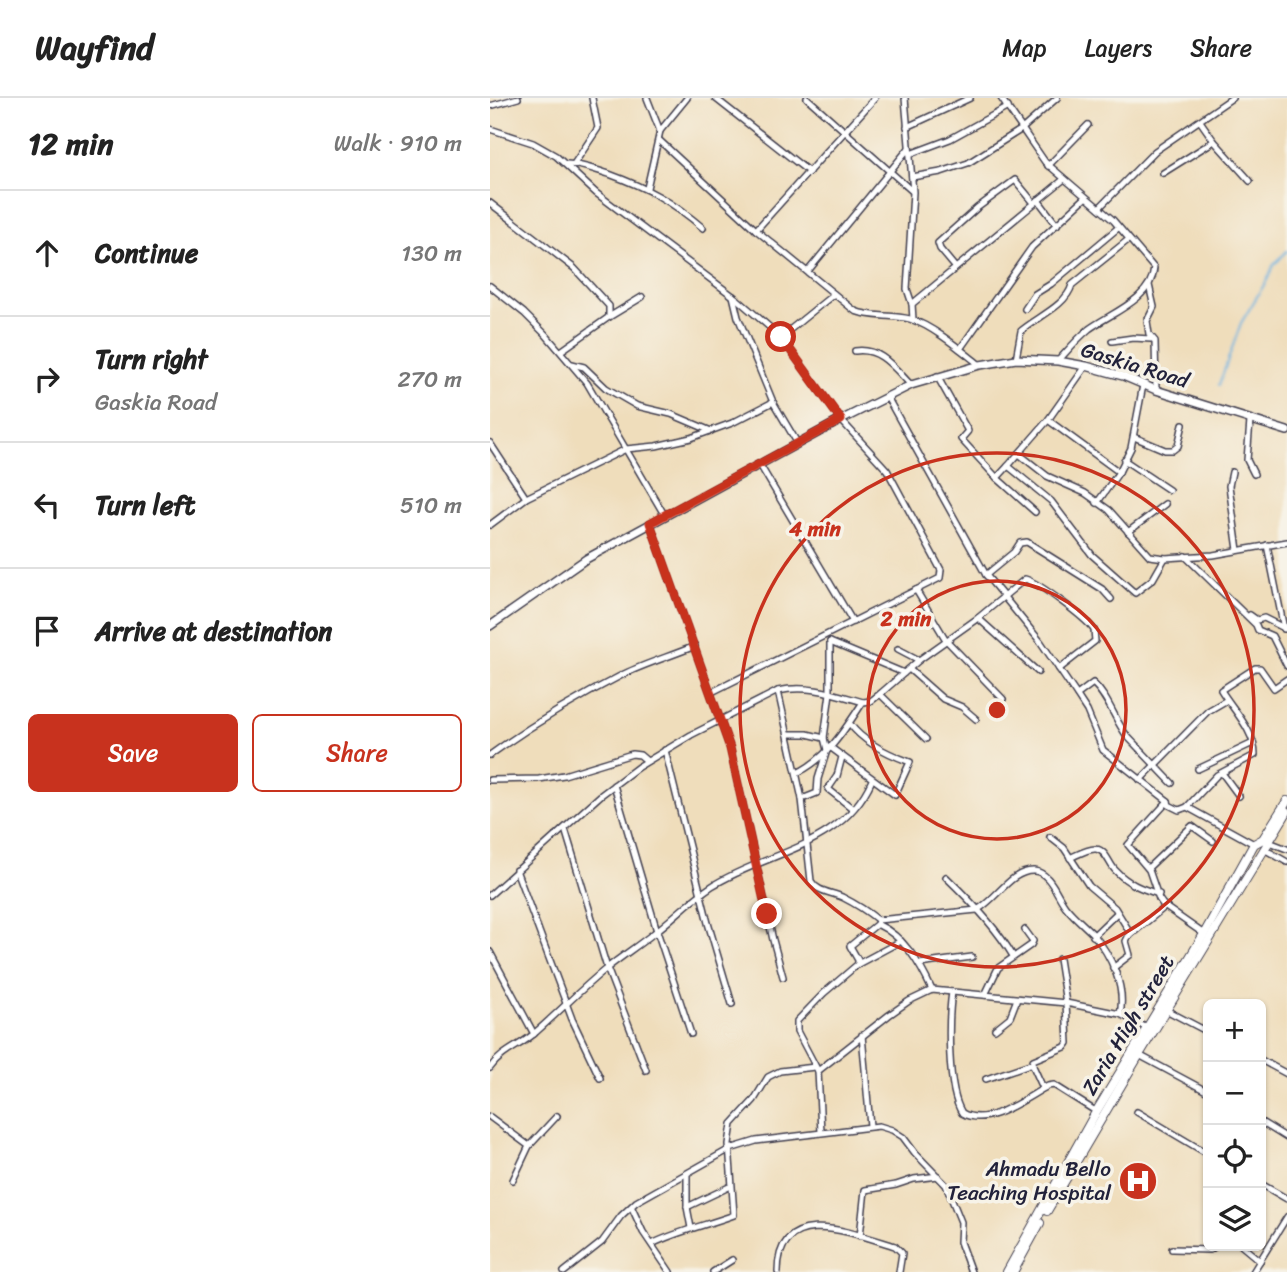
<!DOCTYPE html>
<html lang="en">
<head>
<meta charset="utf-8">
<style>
  body { margin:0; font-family:Sriracha,sans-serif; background:#f6f6f6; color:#222 }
  .controls { position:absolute; right:21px; bottom:21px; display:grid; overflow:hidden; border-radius:10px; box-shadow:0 2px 5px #0004 }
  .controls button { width:63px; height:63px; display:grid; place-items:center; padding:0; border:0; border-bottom:2px solid #e0e0e0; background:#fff; color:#222; font:35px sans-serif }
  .stop { position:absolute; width:21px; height:21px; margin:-16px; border:5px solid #c8321e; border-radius:50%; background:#fff }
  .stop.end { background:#c8321e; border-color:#fff; box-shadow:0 2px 7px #0008 }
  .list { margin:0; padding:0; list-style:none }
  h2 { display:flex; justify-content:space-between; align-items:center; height:91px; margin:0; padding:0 28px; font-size:30px }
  h2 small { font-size:23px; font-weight:400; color:#767676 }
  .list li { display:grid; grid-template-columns:46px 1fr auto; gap:21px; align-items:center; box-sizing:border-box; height:126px; padding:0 28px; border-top:2px solid #e0e0e0 }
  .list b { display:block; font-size:26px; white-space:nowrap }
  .list p { margin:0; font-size:23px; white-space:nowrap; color:#767676 }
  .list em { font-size:23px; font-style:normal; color:#767676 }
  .actions { display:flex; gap:14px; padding:21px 28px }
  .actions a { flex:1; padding:16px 0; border:2px solid #c8321e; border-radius:10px; text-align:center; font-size:24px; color:#c8321e }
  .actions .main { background:#c8321e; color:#fff }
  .icon { flex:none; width:38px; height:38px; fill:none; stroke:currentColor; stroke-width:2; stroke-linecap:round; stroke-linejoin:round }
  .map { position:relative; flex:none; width:797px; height:1174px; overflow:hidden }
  header { display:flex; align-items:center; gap:42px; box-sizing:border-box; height:98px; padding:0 35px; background:#fff; border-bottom:2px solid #e0e0e0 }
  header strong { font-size:33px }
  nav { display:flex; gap:38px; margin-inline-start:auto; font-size:24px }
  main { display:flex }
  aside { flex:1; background:#fff }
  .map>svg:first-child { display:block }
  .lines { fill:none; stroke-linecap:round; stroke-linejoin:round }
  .stream { stroke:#69b1e0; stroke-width:2 }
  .street-casing { stroke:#413e4e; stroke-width:8 }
  .secondary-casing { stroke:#413e4e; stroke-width:10 }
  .primary-casing { stroke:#413e4e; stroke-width:10 }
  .street { stroke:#fff; stroke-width:5 }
  .secondary { stroke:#fff; stroke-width:7 }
  .primary { stroke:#fff; stroke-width:8 }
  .route { stroke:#c8321e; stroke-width:9 }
  .ring { fill:none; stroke:#c8321e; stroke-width:3.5 }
  .labels { text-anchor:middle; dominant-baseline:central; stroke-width:7; stroke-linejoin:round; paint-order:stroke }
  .street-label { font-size:21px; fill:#22223b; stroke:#f7f3e8 }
  .poi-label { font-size:21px; fill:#22223b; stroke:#f7f3e8; text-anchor:end }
  .centre { fill:#c8321e; stroke:#f7f3e8; stroke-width:3.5 }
  .ring-label { font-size:21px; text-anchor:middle; font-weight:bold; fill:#c8321e; stroke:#f7f3e8; stroke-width:7; stroke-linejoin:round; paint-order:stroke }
</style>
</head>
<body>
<header>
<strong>Wayfind</strong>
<nav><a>Map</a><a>Layers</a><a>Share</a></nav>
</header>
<main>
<aside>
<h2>12 min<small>Walk · 910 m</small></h2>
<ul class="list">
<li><svg class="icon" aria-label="ahead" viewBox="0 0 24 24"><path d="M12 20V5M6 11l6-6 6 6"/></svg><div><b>Continue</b></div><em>130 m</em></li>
<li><svg class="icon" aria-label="right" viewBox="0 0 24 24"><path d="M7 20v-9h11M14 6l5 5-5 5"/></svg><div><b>Turn right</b><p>Gaskia Road</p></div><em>270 m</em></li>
<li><svg class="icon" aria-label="left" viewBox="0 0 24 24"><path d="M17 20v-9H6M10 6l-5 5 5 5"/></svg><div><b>Turn left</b></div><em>510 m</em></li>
<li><svg class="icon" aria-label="arrive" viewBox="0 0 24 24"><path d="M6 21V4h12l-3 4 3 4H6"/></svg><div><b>Arrive at destination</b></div></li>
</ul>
<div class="actions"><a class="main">Save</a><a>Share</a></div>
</aside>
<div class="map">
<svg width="797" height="1174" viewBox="0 0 797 1174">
  <rect width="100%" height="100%" fill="#f7f3e8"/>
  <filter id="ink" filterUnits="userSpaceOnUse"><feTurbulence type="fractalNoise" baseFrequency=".0143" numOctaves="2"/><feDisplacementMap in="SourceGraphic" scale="14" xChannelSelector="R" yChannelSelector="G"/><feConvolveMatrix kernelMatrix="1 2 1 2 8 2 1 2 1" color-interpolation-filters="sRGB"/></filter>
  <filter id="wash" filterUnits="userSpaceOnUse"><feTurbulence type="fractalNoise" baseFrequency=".00686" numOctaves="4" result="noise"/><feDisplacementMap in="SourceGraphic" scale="28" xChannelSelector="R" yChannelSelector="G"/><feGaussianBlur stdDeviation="1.57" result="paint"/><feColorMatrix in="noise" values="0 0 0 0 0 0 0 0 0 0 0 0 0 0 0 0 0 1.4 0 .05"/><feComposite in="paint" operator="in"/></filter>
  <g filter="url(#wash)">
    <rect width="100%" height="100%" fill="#efddbb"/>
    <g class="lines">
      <!-- stream -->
      <path class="stream" d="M729,287l22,-62 29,-48 3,-9 14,-15"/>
    </g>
  </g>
  <g filter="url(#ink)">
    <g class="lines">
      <!-- street casing -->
      <g class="street-casing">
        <g id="street">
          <path d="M225,0l94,74"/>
          <path d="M317,0l105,93"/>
          <path d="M415,0l8,94 -6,97 5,15 1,16"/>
          <path d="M511,0l44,64 68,58 41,48c-2,31 -43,45 -65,61 -11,9 -21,21 -31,32"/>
          <path d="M0,8l28,-8"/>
          <path d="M710,23l14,20 36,40"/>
          <path d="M417,29l63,-29"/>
          <path d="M0,31l43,14 23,13 40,37 141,106 44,38 60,83 46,50 54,100 -1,8 -228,114"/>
          <path d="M170,33l27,-33"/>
          <path d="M169,42l97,90 99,81c17,7 36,3 55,8 23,7 51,31 70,46"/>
          <path d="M420,56l40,-15 58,-32"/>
          <path d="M77,66c15,0 28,6 42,10 38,14 63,27 94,54"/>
          <path d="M84,66l24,-36 -6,-30"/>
          <path d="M558,68l40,-41"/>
          <path d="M673,75l51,-32"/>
          <path d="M422,79l29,-5 27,-9 54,-34 35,-31"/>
          <path d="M157,90l13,-57 -13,-33"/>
          <path d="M548,102l19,25"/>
          <path d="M0,105l84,65 35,38v11"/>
          <path d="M609,110l56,-57 77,-53"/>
          <path d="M266,132l119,-132"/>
          <path d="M465,169l-15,-18 -2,-6 39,-35 38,-28 19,23"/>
          <path d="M318,173l101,-123"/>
          <path d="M659,187l5,22 -7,14 2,13 6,7 1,49"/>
          <path d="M0,188l34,27 22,22 41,48 78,133"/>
          <path d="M422,206l151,-124"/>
          <path d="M535,211l10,-15 16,-10 67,-56"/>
          <path d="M291,239l53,-43"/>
          <path d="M622,243l21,-3 18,1"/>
          <path d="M470,251l72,-102 53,-49"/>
          <path d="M71,253l48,-34 33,-20"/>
          <path d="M365,253c26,-4 40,18 56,34"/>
          <path d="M526,261l5,-28c16,-14 45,-25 51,-46l56,-45"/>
          <path d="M82,266l12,3 22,21 31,18 34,8 40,17"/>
          <path d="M596,268l-38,54 -40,46 43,35 41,54 43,38 18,-14 12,-21"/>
          <path d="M447,278l31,55 -7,8 36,39"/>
          <path d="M397,299l99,178 54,66 34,50 13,20 16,39 65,51 1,4 10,5 8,-3 67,37"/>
          <path d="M283,304l25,42"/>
          <path d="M558,322l71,52"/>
          <path d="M760,323l-3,39 7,14"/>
          <path d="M644,339l31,13h8l5,-4 5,-22"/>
          <path d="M0,345l36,55"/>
          <path d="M529,356l28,22 38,17 24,17 41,46 15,2 48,-3 74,-13"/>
          <path d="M634,362l45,30"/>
          <path d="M270,367l93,157"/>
          <path d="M518,368l-11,12 38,34"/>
          <path d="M742,374l-3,14 9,64"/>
          <path d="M607,405l22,-31 12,-24 12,-63"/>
          <path d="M160,425l80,225 43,192 10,37"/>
          <path d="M0,427l36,-27 100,-49 30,-3 35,-8 41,-15 41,-21 -35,-85 -5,-21"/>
          <path d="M638,434l37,-28"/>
          <path d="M777,447l17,84"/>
          <path d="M695,458l71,69 2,5 14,6 15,30"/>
          <path d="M496,477l28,-23 6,-9 7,-1 75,47 9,10"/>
          <path d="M426,492l30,50 57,59"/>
          <path d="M760,517l7,5 7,-2 22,11"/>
          <path d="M488,520l60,54"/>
          <path d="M340,544l74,31"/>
          <path d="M408,551l21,11"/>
          <path d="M419,571l34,30 19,8 14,12"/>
          <path d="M288,593l24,108 9,82c6,11 20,11 31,16 12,6 25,14 36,23l-1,4c28,13 43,40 55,66"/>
          <path d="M390,596l46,45"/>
          <path d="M587,597l16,-12c16,15 21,36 34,53l45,47"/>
          <path d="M299,636h18l17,4"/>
          <path d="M340,649l65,48 15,-33c-22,-8 -47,-20 -60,-38"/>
          <path d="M175,652l43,173 24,81"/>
          <path d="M0,657c43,-31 87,-57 134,-81 23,-11 47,-18 71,-28"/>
          <path d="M352,659l-5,19 -9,13 24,19"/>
          <path d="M708,671l55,-26"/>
          <path d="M307,675c30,-14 49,-45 66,-71l8,-1 9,-7 39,-34 59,-42 47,-39c14,4 61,39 69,51l1,11 -36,28"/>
          <path d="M732,675l17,23"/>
          <path d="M0,682l49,-1 25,-4 68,-21 8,1 7,6"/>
          <path d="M650,682l68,-69 19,-11"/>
          <path d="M124,687l43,146 34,103"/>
          <path d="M312,701l15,-6 1,-14 9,-29 -3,-12 6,-45v-51"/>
          <path d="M678,703l-40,44 21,25 10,29 5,7 40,28"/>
          <path d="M697,709l30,-32 38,-20c0,-24 -22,-45 -34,-65l34,-22h5l14,20 13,-9"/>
          <path d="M75,731l42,139 39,102"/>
          <path d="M560,739l14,11 25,38 26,22 16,26"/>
          <path d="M779,744l18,7"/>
          <path d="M774,751l23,13"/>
          <path d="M580,760c7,-3 18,-10 26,-9 10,1 13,15 19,21 13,14 27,19 44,24"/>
          <path d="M658,770l44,-42 21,15"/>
          <path d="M26,772l56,149 28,59"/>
          <path d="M456,779c25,24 50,50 67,79"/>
          <path d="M0,797l111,-100 37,-28 53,-32 87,-44c29,-7 57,3 85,11"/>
          <path d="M388,822l99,-10c20,-11 34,-40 57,-39 16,1 23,25 32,36 8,10 18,18 27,27 18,21 33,53 27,80"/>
          <path d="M603,838l24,-23"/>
          <path d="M0,854l44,82"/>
          <path d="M368,866v-4l-8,-14 27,-22"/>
          <path d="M429,866l53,-7"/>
          <path d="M623,870l17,-13 -4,-14 2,-4 38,-31"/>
          <path d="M462,894c-4,28 -5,98 10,121 26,15 63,-15 86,-27l6,-1 43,27"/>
          <path d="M495,897l13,-27 33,-23 2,-4 -8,-11"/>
          <path d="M676,912l42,22"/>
          <path d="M505,931l15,-12 7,-18"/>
          <path d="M372,937l8,91"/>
          <path d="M649,957l69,37"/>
          <path d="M771,962l26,14"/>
          <path d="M0,970c12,-17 31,-22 46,-36 24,-21 46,-44 71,-64 15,-12 32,-23 47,-35 21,-16 35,-32 58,-47 56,-35 130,-38 160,-106"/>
          <path d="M328,973l71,-56 20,-14 23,-11 134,13 54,11 27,14"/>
          <path d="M496,981l47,-16"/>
          <path d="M553,990l-10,-22v-6l32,-13 3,-4 -2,-40 -7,-44"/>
          <path d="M647,1014l71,42"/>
          <path d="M0,1019l39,29 -16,34"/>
          <path d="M771,1024l26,16"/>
          <path d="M331,1034l-3,-61 -21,-40v-10l27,-28 34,-29 43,-23"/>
          <path d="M39,1048l28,-30"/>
          <path d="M197,1076v33l4,21"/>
          <path d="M771,1086l26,15"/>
          <path d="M197,1109l44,-21"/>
          <path d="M142,1110l11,24 27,40"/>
          <path d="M370,1138l5,-46 31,-5 18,-6 24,-3"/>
          <path d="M162,1146c26,-13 55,-19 82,-29l-5,-71 3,-20 22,-24 14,-23 12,-6 35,-4"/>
          <path d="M752,1148l18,15"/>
          <path d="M682,1151l38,1 6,-4"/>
          <path d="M74,1174l38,-30 19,-26 15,-14 94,-53 26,-8 123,-15 13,4 11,7 12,16 31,32 15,37 -1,20 11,30"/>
          <path d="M223,1174l19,-12"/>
          <path d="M288,1174c0,-70 77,-38 117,-26l7,7 -3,19"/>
          <path d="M763,1174l34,-55"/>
        </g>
      </g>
      <!-- secondary casing -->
      <g class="secondary-casing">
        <path id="secondary" d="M0,528l96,-67 255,-139 70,-35 69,-20 36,-6 42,2 28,5 37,10 33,14 131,41"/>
      </g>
      <!-- primary casing -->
      <g class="primary-casing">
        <g id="primary">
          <path d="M557,1113l92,-156 148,-243"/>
          <path d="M517,1174l89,-160 108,-178 50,-90 9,-5 24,-38"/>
          <path d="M523,1174l27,-49"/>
        </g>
      </g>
      <!-- street -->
      <use href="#street" class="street"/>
      <!-- secondary -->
      <use href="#secondary" class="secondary"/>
      <!-- primary -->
      <use href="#primary" class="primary"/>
    </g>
  </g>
  <g class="lines" filter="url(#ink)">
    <!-- route -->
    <path class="route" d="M277,816l-37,-166 -80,-225 191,-103 -60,-83"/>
  </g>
  <!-- distance rings -->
  <g class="ring">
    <circle cx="507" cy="612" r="129"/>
    <circle cx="507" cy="612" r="257"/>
  </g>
  <!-- icons -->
  <defs>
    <g id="hospital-disc" transform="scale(2.0125)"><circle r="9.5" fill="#c8321e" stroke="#f7f3e8"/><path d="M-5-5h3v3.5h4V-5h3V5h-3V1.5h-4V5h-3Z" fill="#fff"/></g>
  </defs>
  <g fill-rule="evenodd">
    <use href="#hospital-disc" x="648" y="1083"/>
  </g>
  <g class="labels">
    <!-- street labels -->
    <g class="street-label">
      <text transform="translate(645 267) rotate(17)">Gaskia Road</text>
      <text transform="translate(638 927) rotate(-59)">Zaria High street</text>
    </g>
    <!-- poi labels -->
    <g class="poi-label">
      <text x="621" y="1071">Ahmadu Bello<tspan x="621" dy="24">Teaching Hospital</tspan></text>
    </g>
  </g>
  <circle cx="507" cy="612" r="10" class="centre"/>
  <g class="ring-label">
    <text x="325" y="438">4 min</text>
    <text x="416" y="528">2 min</text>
  </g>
</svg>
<div class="controls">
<button>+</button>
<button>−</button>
<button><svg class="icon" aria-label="locate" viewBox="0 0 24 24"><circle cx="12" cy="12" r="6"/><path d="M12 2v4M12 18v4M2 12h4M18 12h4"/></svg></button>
<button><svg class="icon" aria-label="layers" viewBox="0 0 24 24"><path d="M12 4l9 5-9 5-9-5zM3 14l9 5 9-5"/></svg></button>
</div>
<div class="stop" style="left:291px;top:239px"></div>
<div class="stop end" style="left:277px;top:816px"></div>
</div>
</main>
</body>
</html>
